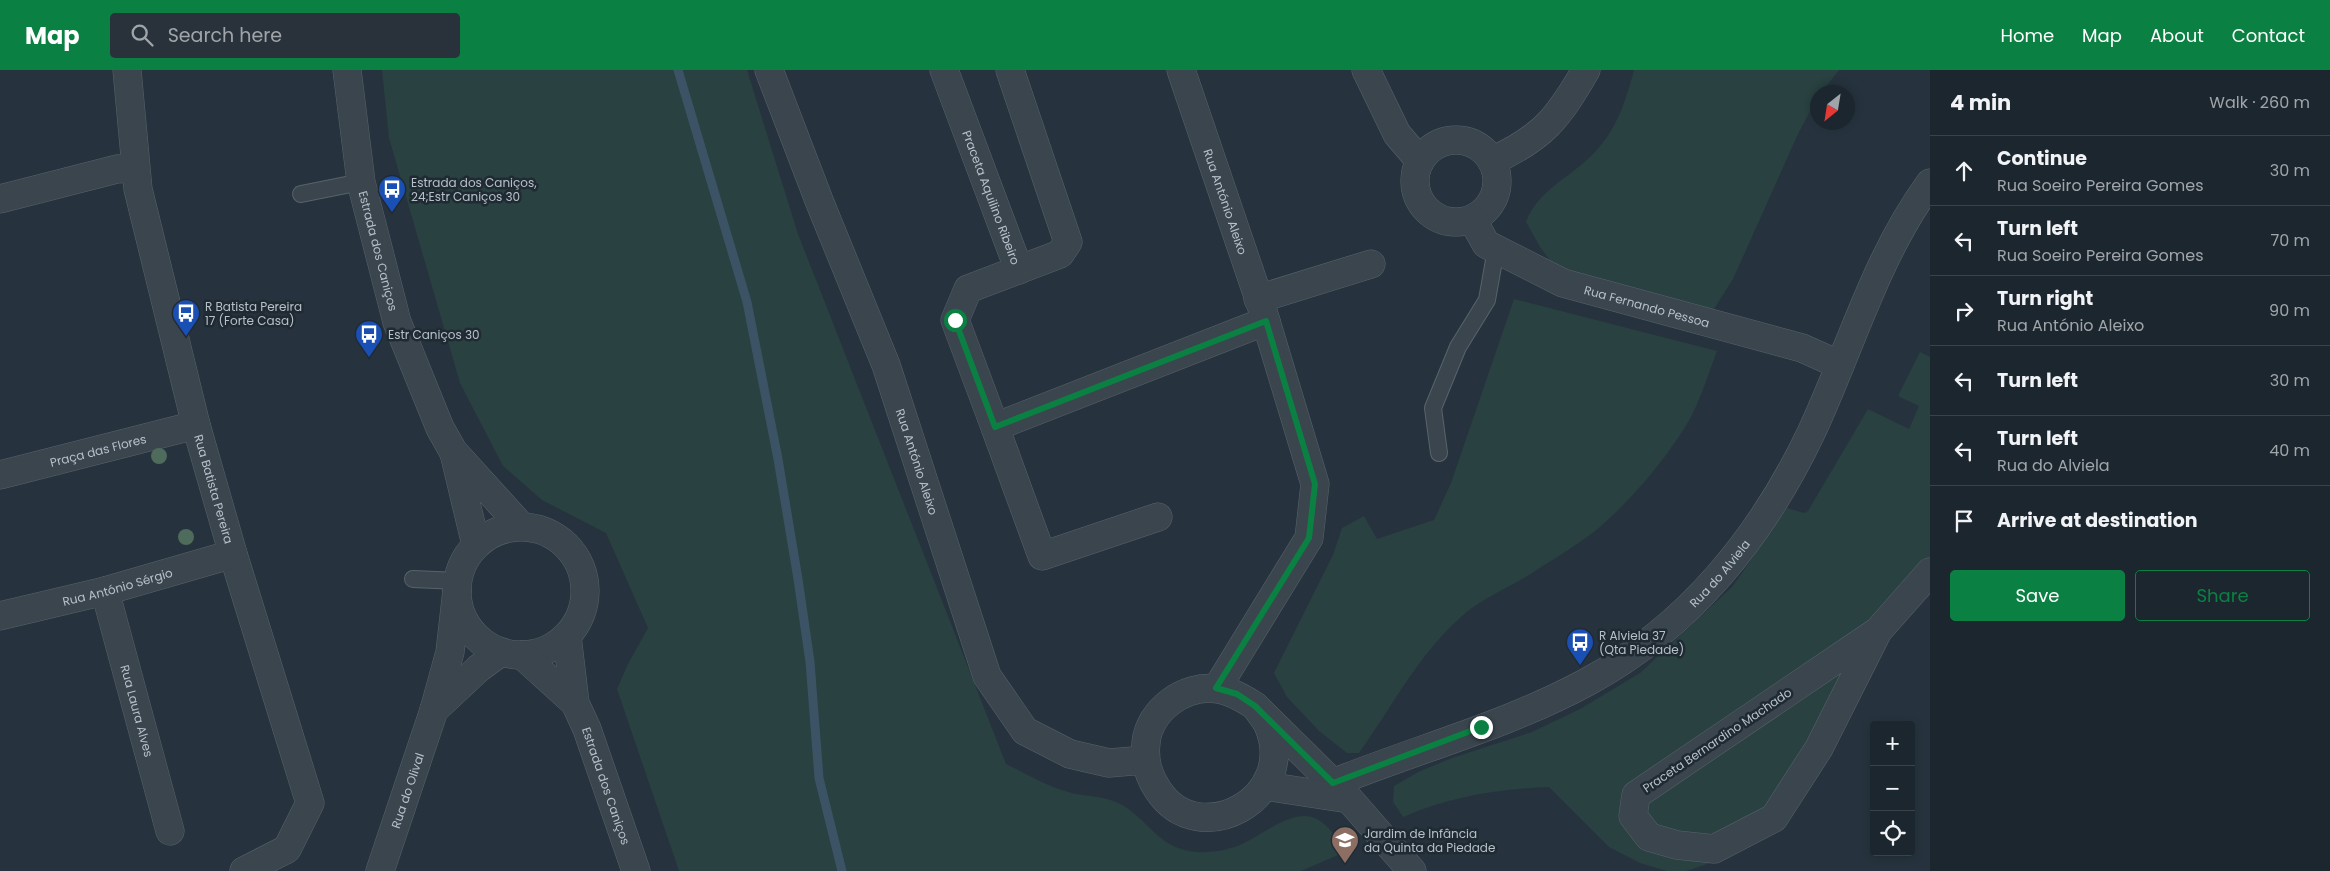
<!DOCTYPE html>
<html lang="en">
<head>
<meta charset="utf-8">
<style>
  body { margin:0; font-family:Poppins,sans-serif; background:#29323a; color:#f1f3f6 }
  .controls { position:absolute; right:15px; bottom:15px; display:grid; overflow:hidden; border-radius:5px; box-shadow:0 2px 8px #0003 }
  .controls button { width:45px; height:45px; display:grid; place-items:center; padding:0; border:0; border-bottom:1px solid #3a434a; background:#1c262e; color:#f1f3f6; font:25px sans-serif }
  .compass { position:absolute; left:1810px; top:15px; width:45px; height:45px; border-radius:50%; background:#1c262e; box-shadow:0 2px 8px #0003; rotate:210deg }
  .stop { position:absolute; width:15px; height:15px; margin:-11px; border:4px solid #0b8043; border-radius:50%; background:#fff }
  .stop.end { background:#0b8043; border-color:#fff; box-shadow:0 1px 5px #0008 }
  .list { margin:0; padding:0; list-style:none }
  h2 { display:flex; justify-content:space-between; align-items:center; height:65px; margin:0; padding:0 20px; font-size:21px }
  h2 small { font-size:16px; font-weight:400; color:#a0a5aa }
  .list li { display:grid; grid-template-columns:32px 1fr auto; gap:15px; align-items:center; box-sizing:border-box; height:70px; padding:0 20px; border-top:1px solid #3a434a }
  .list b { display:block; font-size:19px; white-space:nowrap }
  .list p { margin:0; font-size:16px; white-space:nowrap; color:#a0a5aa }
  .list em { font-size:16px; font-style:normal; color:#a0a5aa }
  .actions { display:flex; gap:10px; padding:15px 20px }
  .actions a { flex:1; padding:11px 0; border:1px solid #0b8043; border-radius:5px; text-align:center; font-size:18px; color:#0b8043 }
  .actions .main { background:#0b8043; color:#fff }
  .icon { flex:none; width:28px; height:28px; fill:none; stroke:currentColor; stroke-width:2; stroke-linecap:round; stroke-linejoin:round }
  .map { position:relative; flex:none; width:1930px; height:801px; overflow:hidden }
  header { display:flex; align-items:center; gap:30px; box-sizing:border-box; height:70px; padding:0 25px; background:#0b8043; color:#fff }
  header strong { font-size:24px }
  nav { display:flex; gap:28px; margin-inline-start:auto; font-size:18px }
  .search { width:350px; height:45px; background:#29323a; display:flex; align-items:center; gap:12px; box-sizing:border-box; padding:0 18px; border-radius:5px; color:#a0a5aa; font-size:19px }
  main { display:flex }
  aside { flex:1; background:#1c262e }
  .map>svg:first-child { display:block }
  .green { fill:#294140 }
  .lines { fill:none; stroke-linecap:round; stroke-linejoin:round }
  .stream { stroke:#3c5366; stroke-width:9 }
  .service-casing { stroke:#58636c; stroke-width:18 }
  .minor-casing { stroke:#58636c; stroke-width:29 }
  .tertiary-casing { stroke:#58636c; stroke-width:29 }
  .service { stroke:#3a454e; stroke-width:16 }
  .minor { stroke:#3a454e; stroke-width:28 }
  .tertiary { stroke:#3a454e; stroke-width:28 }
  .tree { fill:#4e6b5b }
  .route { stroke:#0b8043; stroke-width:6 }
  .labels { text-anchor:middle; dominant-baseline:central; stroke-width:5; stroke-linejoin:round; paint-order:stroke }
  .poi-label { font-size:12px; fill:#b6c0c9; stroke:#1f2a33; text-anchor:start }
  .street-label { font-size:12px; fill:#b6c0c9; stroke:#1f2a33 }
</style>
</head>
<body>
<header>
<strong>Map</strong>
<div class="search"><svg class="icon" aria-label="search" viewBox="0 0 24 24"><circle cx="10" cy="10" r="6"/><path d="M15 15l6 6"/></svg>Search here</div>
<nav><a>Home</a><a>Map</a><a>About</a><a>Contact</a></nav>
</header>
<main>
<div class="map">
<svg width="1930" height="801" viewBox="0 0 1930 801">
  <rect width="100%" height="100%" fill="#26333e"/>
  <!-- green -->
  <g class="green">
    <path d="M382,0h365l51,164 208,530c19,9 39,21 59,27 21,7 42,3 62,17 25,18 35,41 69,44 15,1 35,-2 48,-9 20,-9 50,-36 73,-24 10,5 20,19 27,27l1,6 -44,19h-622l-62,-182 11,-25 20,-36 -42,-95 -64,-33 -39,-34 -43,-83 -71,-245z"/>
    <path d="M1634,0h205l-17,22h-4l-1,6 -19,36 -65,145 -21,33 -130,-30 -30,-19 -12,-16 -14,-25c12,-33 46,-45 69,-70 22,-23 31,-52 39,-82z"/>
    <path d="M1514,229l203,52c-8,21 -15,44 -25,64 -22,40 -62,87 -97,116 -18,14 -38,26 -57,38 -25,18 -54,27 -77,48 -43,38 -69,90 -102,136h-12l-28,-22 -32,-34 -13,-24 59,-118 9,-27 22,-12 13,23 57,-19 17,-37z"/>
    <path d="M1920,282l10,5v237l-52,37 -111,203 -57,29 -24,8h-19l-27,-8 -31,-16 -60,-60c-51,2 -100,10 -146,30l-10,-15 1,-16 24,-14 34,-14 80,-26 48,-23 60,-36 93,-87 54,-78 17,5 4,-2 60,-102 41,20 10,-23 -21,-10z"/>
  </g>
  <g class="lines">
    <!-- stream -->
    <path class="stream" d="M678,0l69,232 31,157 20,120 12,83 9,116 23,93"/>
    <!-- service casing -->
    <g class="service-casing">
      <g id="service">
        <path d="M301,124l60,-12"/>
        <path d="M1439,383l-6,-45 25,-61 29,-47 9,-51"/>
        <path d="M413,509l45,2"/>
      </g>
    </g>
    <!-- minor casing -->
    <g class="minor-casing">
      <g id="minor">
        <path id="s1" d="M127,0l11,119 58,236 37,129 77,249 -23,46 -43,22"/>
        <path id="s2" d="M944,0l75,200"/>
        <path d="M1010,0l58,172 -8,12 -92,35 -13,31 40,107 271,-106"/>
        <path id="s3" d="M1181,0l80,235 54,179 -6,54 -92,150"/>
        <path d="M1366,0l31,64 23,27"/>
        <circle cx="1456" cy="111" r="41"/>
        <path d="M1492,91c52,-24 66,-43 94,-91"/>
        <path d="M0,129l117,-30 18,-1"/>
        <path id="s4" d="M1472,149l14,25 77,39 239,65 38,17"/>
        <path d="M1258,229l113,-35"/>
        <path d="M995,357l47,129 116,-39"/>
        <path id="s5" d="M0,405l196,-50"/>
        <path id="s6" d="M105,521l65,240"/>
        <path id="s7" d="M0,546l105,-25 128,-37"/>
        <path d="M1878,561l-242,164 -3,21 16,21 28,8 37,4 60,-31 45,-70 59,-117 52,-59"/>
        <path d="M434,640l45,-42 22,-16"/>
        <path id="s8" d="M1333,713c84,-34 175,-58 254,-101 102,-55 175,-146 224,-249 39,-83 64,-175 119,-250"/>
        <path id="s9" d="M380,801l54,-161 16,-58 7,-62"/>
      </g>
    </g>
    <!-- tertiary casing -->
    <g class="tertiary-casing">
      <g id="tertiary">
        <path id="s10" d="M347,0l14,112 36,140 43,106 13,23 68,75"/>
        <path id="s11" d="M769,0l51,133 66,162 101,311 38,55 45,23 39,9 36,-3"/>
        <path d="M454,383l22,92"/>
        <circle cx="521" cy="521" r="64"/>
        <path id="s12" d="M567,566l8,67 12,26 49,142"/>
        <path d="M522,585l53,48"/>
        <path d="M1255,636c4,6 10,13 13,19 32,74 -70,127 -110,65 -10,-15 -14,-29 -12,-47 3,-33 39,-59 71,-54 14,2 26,9 38,17l94,93 63,72"/>
        <path d="M1265,716l84,13"/>
      </g>
    </g>
    <!-- service -->
    <use href="#service" class="service"/>
    <!-- minor -->
    <use href="#minor" class="minor"/>
    <!-- tertiary -->
    <use href="#tertiary" class="tertiary"/>
  </g>
  <!-- trees -->
  <g class="tree">
    <circle cx="159" cy="386" r="8"/>
    <circle cx="186" cy="467" r="8"/>
  </g>
  <g class="lines">
    <!-- route -->
    <path class="route" d="M955,250l40,107 271,-106 49,163 -6,54 -93,150 21,6 18,12 78,77 148,-56"/>
  </g>
  <!-- icons -->
  <defs>
    <g id="bus-pin" transform="scale(1.4375)"><path d="M0 17L-7.5 6A9.5 9.5 0 1 1 7.5 6Z" fill="#1a4fb4" stroke="#1f2a33"/><path d="M-5-6H5V4H4V6H2V4H-2V6H-4V4H-5ZM-3.5-4V0h7V-4ZM-3.5 1.2v1.5H-2V1.2ZM2 1.2v1.5H3.5V1.2Z" fill="#fff"/></g>
    <g id="school-pin" transform="scale(1.4375)"><path d="M0 17L-7.5 6A9.5 9.5 0 1 1 7.5 6Z" fill="#8d6e63" stroke="#1f2a33"/><path d="M0-5L7-2L0 1L-7-2ZM-4 1L0 2.5L4 1V4Q0 6-4 4Z" fill="#fff"/></g>
  </defs>
  <g fill-rule="evenodd">
    <use href="#bus-pin" x="392" y="119"/>
    <use href="#bus-pin" x="186" y="243"/>
    <use href="#bus-pin" x="369" y="264"/>
    <use href="#bus-pin" x="1580" y="572"/>
    <use href="#school-pin" x="1345" y="770"/>
  </g>
  <g class="labels">
    <!-- poi labels -->
    <g class="poi-label">
      <text x="411" y="112">Estrada dos Caniços,<tspan x="411" dy="14">24;Estr Caniços 30</tspan></text>
      <text x="205" y="236">R Batista Pereira<tspan x="205" dy="14">17 (Forte Casa)</tspan></text>
      <text x="388" y="264">Estr Caniços 30</text>
      <text x="1599" y="565">R Alviela 37<tspan x="1599" dy="14">(Qta Piedade)</tspan></text>
      <text x="1364" y="763">Jardim de Infância<tspan x="1364" dy="14">da Quinta da Piedade</tspan></text>
    </g>
    <!-- street labels -->
    <g class="street-label">
      <text stroke="none"><textPath href="#s2" startOffset="136">Praceta Aquilino Ribeiro</textPath></text>
      <text stroke="none"><textPath href="#s3" startOffset="139">Rua António Aleixo</textPath></text>
      <text stroke="none"><textPath href="#s10" startOffset="184">Estrada dos Caniços</textPath></text>
      <text stroke="none"><textPath href="#s4" startOffset="202">Rua Fernando Pessoa</textPath></text>
      <text stroke="none"><textPath href="#s5" startOffset="101">Praça das Flores</textPath></text>
      <text stroke="none"><textPath href="#s11" startOffset="419">Rua António Aleixo</textPath></text>
      <text stroke="none"><textPath href="#s1" startOffset="429">Rua Batista Pereira</textPath></text>
      <text stroke="none"><textPath href="#s8" startOffset="446">Rua do Alviela</textPath></text>
      <text stroke="none"><textPath href="#s7" startOffset="121">Rua António Sérgio</textPath></text>
      <text stroke="none"><textPath href="#s6" startOffset="124">Rua Laura Alves</textPath></text>
      <text transform="translate(1717 670) rotate(-34)">Praceta Bernardino Machado</text>
      <text stroke="none"><textPath href="#s12" startOffset="156">Estrada dos Caniços</textPath></text>
      <text stroke="none"><textPath href="#s9" startOffset="85">Rua do Olival</textPath></text>
    </g>
  </g>
</svg>
<div class="controls">
<button>+</button>
<button>−</button>
<button><svg class="icon" aria-label="locate" viewBox="0 0 24 24"><circle cx="12" cy="12" r="6"/><path d="M12 2v4M12 18v4M2 12h4M18 12h4"/></svg></button>
</div>
<svg class="compass" viewBox="-18 -18 36 36"><path d="M0-13l5 13h-10z" fill="#e53935"/><path d="M0 13l5-13h-10z" fill="#a0a5aa"/></svg>
<div class="stop" style="left:955px;top:250px"></div>
<div class="stop end" style="left:1481px;top:657px"></div>
</div>
<aside>
<h2>4 min<small>Walk · 260 m</small></h2>
<ul class="list">
<li><svg class="icon" aria-label="ahead" viewBox="0 0 24 24"><path d="M12 20V5M6 11l6-6 6 6"/></svg><div><b>Continue</b><p>Rua Soeiro Pereira Gomes</p></div><em>30 m</em></li>
<li><svg class="icon" aria-label="left" viewBox="0 0 24 24"><path d="M17 20v-9H6M10 6l-5 5 5 5"/></svg><div><b>Turn left</b><p>Rua Soeiro Pereira Gomes</p></div><em>70 m</em></li>
<li><svg class="icon" aria-label="right" viewBox="0 0 24 24"><path d="M7 20v-9h11M14 6l5 5-5 5"/></svg><div><b>Turn right</b><p>Rua António Aleixo</p></div><em>90 m</em></li>
<li><svg class="icon" aria-label="left" viewBox="0 0 24 24"><path d="M17 20v-9H6M10 6l-5 5 5 5"/></svg><div><b>Turn left</b></div><em>30 m</em></li>
<li><svg class="icon" aria-label="left" viewBox="0 0 24 24"><path d="M17 20v-9H6M10 6l-5 5 5 5"/></svg><div><b>Turn left</b><p>Rua do Alviela</p></div><em>40 m</em></li>
<li><svg class="icon" aria-label="arrive" viewBox="0 0 24 24"><path d="M6 21V4h12l-3 4 3 4H6"/></svg><div><b>Arrive at destination</b></div></li>
</ul>
<div class="actions"><a class="main">Save</a><a>Share</a></div>
</aside>
</main>
</body>
</html>
